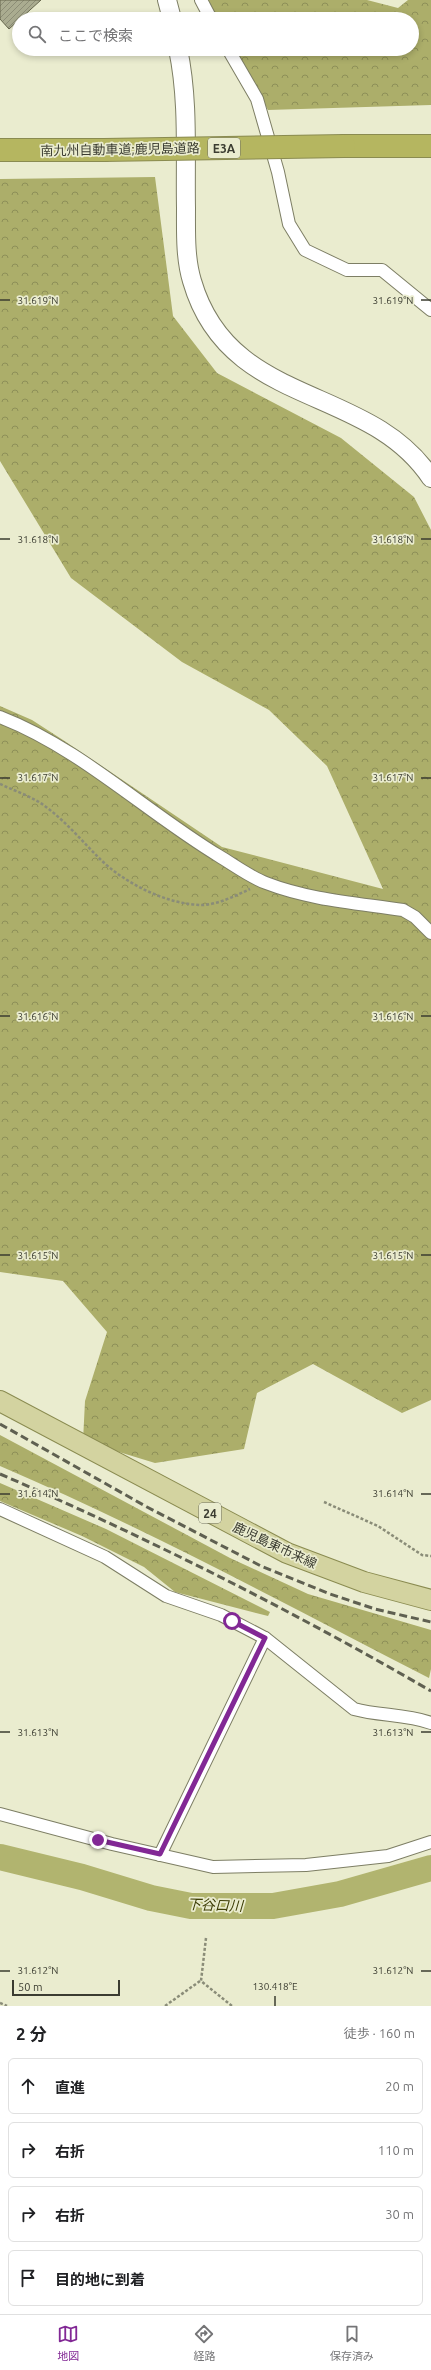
<!DOCTYPE html>
<html lang="ja">
<head>
<meta charset="utf-8">
<style>
  body { margin:0; font-family:Ubuntu,"Noto Sans JP",sans-serif; background:#f6f6f6; color:#202124 }
  .scale { position:absolute; left:12px; bottom:10px; width:108px; box-sizing:border-box; padding-left:4px; border:2px solid #3b3c31; border-top:0; font-size:11px; line-height:14px; white-space:nowrap; color:#3b3c31; -webkit-text-stroke:3px #eaeccf; paint-order:stroke }
  .stop { position:absolute; width:12px; height:12px; margin:-9px; border:3px solid #822895; border-radius:50%; background:#fff }
  .stop.end { background:#822895; border-color:#fff; box-shadow:0 1px 4px #0008 }
  .list { margin:0; padding:0; list-style:none }
  h2 { display:flex; justify-content:space-between; align-items:center; height:52px; margin:0; padding:0 16px; font-size:17px }
  h2 small { font-size:13px; font-weight:400; color:#757577 }
  .list li { display:grid; grid-template-columns:26px 1fr auto; gap:12px; align-items:center; box-sizing:border-box; height:56px; margin:0 8px 8px; padding:0 8px; border:1px solid #e0e0e0; border-radius:6px }
  .list b { display:block; font-size:15px; white-space:nowrap }
  .list em { font-size:13px; font-style:normal; color:#757577 }
  .icon { flex:none; width:22px; height:22px; fill:none; stroke:currentColor; stroke-width:2; stroke-linecap:round; stroke-linejoin:round }
  .map { position:relative; flex:none; width:431px; height:2006px; overflow:hidden }
  .search { position:absolute; background:#fff; box-shadow:0 2px 6px #0003; left:12px; right:12px; top:12px; height:44px; display:flex; align-items:center; gap:10px; box-sizing:border-box; padding:0 14px; border-radius:22px; color:#757577; font-size:15px }
  .sheet { height:308px; background:#fff }
  nav { display:flex; justify-content:space-around; align-items:center; box-sizing:border-box; height:56px; border-top:1px solid #e0e0e0; background:#fff; font-size:11px; color:#757577 }
  nav a { display:grid; justify-items:center; gap:2px }
  nav .on { color:#822895 }
  .map>svg:first-child { display:block }
  .forest { fill:url(#forest-crowns) }
  .lines { fill:none; stroke-linecap:round; stroke-linejoin:round }
  .river { stroke:#b1b46f; stroke-width:26 }
  .building { fill:url(#building-hatch); stroke:#66674d }
  .street-casing { stroke:#7d7e64; stroke-width:14 }
  .secondary-casing { stroke:#7d7e64; stroke-width:20 }
  .primary-casing { stroke:#8a8b50; stroke-width:22 }
  .highway-casing { stroke:#8a8b50; stroke-width:24 }
  .path { stroke:#8a8c78; stroke-width:2.5; stroke-dasharray:3 2; stroke-linecap:butt }
  .street { stroke:#fff; stroke-width:12 }
  .secondary { stroke:#fff; stroke-width:18 }
  .primary { stroke:#d3d3a0; stroke-width:20 }
  .highway { stroke:#b5b660; stroke-width:22 }
  .rail { stroke:#5f6051; stroke-width:3; stroke-dasharray:8 4; stroke-linecap:butt }
  .highway-bridge-casing { stroke:#8a8b50; stroke-width:24; stroke-linecap:butt }
  .highway-bridge { stroke:#b5b660; stroke-width:22 }
  .route { stroke:#822895; stroke-width:5 }
  .ticks { fill:none; stroke:#3b3c31; stroke-width:1.5 }
  .labels { text-anchor:middle; dominant-baseline:central; stroke-width:3.5; stroke-linejoin:round; paint-order:stroke }
  .shield { fill:#eaeccf; stroke:#707160; stroke-width:1 }
  .shield-label { font-size:12px; font-weight:bold; fill:#3b3c31 }
  .street-label { font-size:13px; fill:#3b3c31; stroke:#eaeccf }
  .water-label { font-size:14px; font-style:italic; fill:#3e3e07; stroke:#eaeccf }
  .ticks-label { font-size:10px; text-anchor:middle; fill:#3b3c31; stroke:#eaeccf; stroke-width:3.5; stroke-linejoin:round; paint-order:stroke }
</style>
</head>
<body>
<div class="map">
<svg width="431" height="2006" viewBox="0 0 431 2006">
  <defs>
    <pattern id="forest-crowns" width="20" height="18" patternUnits="userSpaceOnUse"><rect width="20" height="18" fill="#acae6a"/><path d="M2 6a3 3 0 1 1 6 0M12 15a3 3 0 1 1 6 0" fill="none" stroke="#8d8f58"/></pattern>
    <pattern id="building-hatch" width="6" height="6" patternUnits="userSpaceOnUse"><rect width="6" height="6" fill="#aaac90"/><path d="M-1 1l2-2M0 6l6-6M5 7l2-2" fill="none" stroke="#8c8d76"/></pattern>
  </defs>
  <rect width="100%" height="100%" fill="#eaeccf"/>
  <!-- forest -->
  <g class="forest">
    <path d="M207,0h160l31,8 10,-8h23v105l-163,5 -34,-61h178v-30h-194z"/>
    <path d="M155,177l18,139 44,57 124,65 73,59 17,33v870l-29,13 -89,-49 -56,29 -13,56 -89,14 -72,-22 2,-40 22,-69 -44,-51 -63,-9v-566l32,14 31,20 159,107 161,42 -56,-123 -58,-56 -87,-48 -111,-84 -71,-117v-282z"/>
    <path d="M0,1435l230,123 78,36 123,36v39l-2,9c-142,-73 -282,-149 -429,-212z"/>
    <path d="M0,1483l106,46 164,83 -2,4 -93,-24 -31,-25 -62,-31 -82,-35z"/>
  </g>
  <g class="lines">
    <!-- river -->
    <path class="river" d="M0,1857l82,20 69,21 40,8h82l67,-12 91,-26"/>
  </g>
  <!-- building -->
  <path class="building" d="M0,0h41l-32,29 -9,-10z"/>
  <g class="lines">
    <!-- street casing -->
    <g class="street-casing">
      <g id="street">
        <path d="M201,0l10,19"/>
        <path d="M228,49l29,50 21,73 11,52 16,26 42,20h35l49,40"/>
        <path d="M0,717c80,31 146,95 219,139 15,9 31,21 47,27 44,17 91,20 137,27l12,7 16,16"/>
        <path d="M0,1509l105,48 61,39 55,19 44,23 89,71c25,7 52,5 77,14"/>
        <path d="M0,1814l112,30 101,23 93,-2 82,-9 43,-14"/>
        <path d="M160,1855l105,-217"/>
      </g>
    </g>
    <!-- secondary casing -->
    <g class="secondary-casing">
      <g id="secondary">
        <path d="M167,0l5,19"/>
        <path d="M178,49c11,52 7,107 8,159 0,24 -1,50 6,73 37,128 176,102 239,197"/>
      </g>
    </g>
    <!-- primary casing -->
    <g class="primary-casing">
      <path id="primary" d="M0,1401l287,152 77,29 67,18"/>
    </g>
    <!-- highway casing -->
    <g class="highway-casing">
      <g id="highway">
        <path d="M344,146h87"/>
        <path d="M0,150h104"/>
      </g>
    </g>
    <!-- path -->
    <g class="path">
      <path d="M0,784c13,6 27,11 39,18 23,15 41,37 60,56 25,25 68,47 104,47 16,-1 32,-9 47,-16"/>
      <path d="M324,1502l54,24 44,29 9,1"/>
      <path d="M206,1938l-5,43 31,25"/>
      <path d="M0,2003l7,3"/>
      <path d="M165,2006l35,-25"/>
    </g>
    <!-- street -->
    <use href="#street" class="street"/>
    <!-- secondary -->
    <use href="#secondary" class="secondary"/>
    <!-- primary -->
    <use href="#primary" class="primary"/>
    <!-- highway -->
    <use href="#highway" class="highway"/>
    <!-- rail -->
    <g class="rail">
      <path d="M0,1424l147,83 114,59 69,28 45,15 56,13"/>
      <path d="M0,1474c148,64 291,136 431,217"/>
    </g>
    <!-- highway-bridge casing -->
    <g class="highway-bridge-casing">
      <path id="highway-bridge" d="M104,150l240,-4"/>
    </g>
    <!-- highway-bridge -->
    <use href="#highway-bridge" class="highway-bridge"/>
  </g>
  <g class="lines">
    <!-- route -->
    <path class="route" d="M98,1840l62,14 105,-216 -33,-17"/>
  </g>
  <!-- ticks -->
  <path class="ticks" d="M0,300h10M421,300h10M0,539h10M421,539h10M0,778h10M421,778h10M0,1016h10M421,1016h10M0,1255h10M421,1255h10M0,1494h10M421,1494h10M0,1732h10M421,1732h10M0,1971h10M421,1971h10M275,1996v10"/>
  <g class="labels">
    <!-- shield labels -->
    <g class="shield">
      <rect x="208" y="138" width="32" height="20" rx="3"/>
      <rect x="199" y="1503" width="22" height="20" rx="3"/>
    </g>
    <g class="shield-label">
      <text x="224" y="148">E3A</text>
      <text x="210" y="1513">24</text>
    </g>
    <!-- street labels -->
    <g class="street-label">
      <text transform="translate(120 149) rotate(-1)">南九州自動車道;鹿児島道路</text>
      <text transform="translate(275 1545) rotate(25)">鹿児島東市来線</text>
    </g>
    <!-- water labels -->
    <g class="water-label">
      <text transform="translate(215 1905) rotate(2)">下谷口川</text>
    </g>
  </g>
  <g class="ticks-label">
    <text x="38" y="304">31.619°N</text>
    <text x="393" y="304">31.619°N</text>
    <text x="38" y="543">31.618°N</text>
    <text x="393" y="543">31.618°N</text>
    <text x="38" y="781">31.617°N</text>
    <text x="393" y="781">31.617°N</text>
    <text x="38" y="1020">31.616°N</text>
    <text x="393" y="1020">31.616°N</text>
    <text x="38" y="1259">31.615°N</text>
    <text x="393" y="1259">31.615°N</text>
    <text x="38" y="1497">31.614°N</text>
    <text x="393" y="1497">31.614°N</text>
    <text x="38" y="1736">31.613°N</text>
    <text x="393" y="1736">31.613°N</text>
    <text x="38" y="1974">31.612°N</text>
    <text x="393" y="1974">31.612°N</text>
    <text x="275" y="1990">130.418°E</text>
  </g>
</svg>
<div class="scale">50 m</div>
<div class="stop" style="left:232px;top:1621px"></div>
<div class="stop end" style="left:98px;top:1840px"></div>
<div class="search"><svg class="icon" aria-label="search" viewBox="0 0 24 24"><circle cx="10" cy="10" r="6"/><path d="M15 15l6 6"/></svg>ここで検索</div>
</div>
<section class="sheet">
<h2>2 分<small>徒歩 · 160 m</small></h2>
<ul class="list">
<li><svg class="icon" aria-label="ahead" viewBox="0 0 24 24"><path d="M12 20V5M6 11l6-6 6 6"/></svg><div><b>直進</b></div><em>20 m</em></li>
<li><svg class="icon" aria-label="right" viewBox="0 0 24 24"><path d="M7 20v-9h11M14 6l5 5-5 5"/></svg><div><b>右折</b></div><em>110 m</em></li>
<li><svg class="icon" aria-label="right" viewBox="0 0 24 24"><path d="M7 20v-9h11M14 6l5 5-5 5"/></svg><div><b>右折</b></div><em>30 m</em></li>
<li><svg class="icon" aria-label="arrive" viewBox="0 0 24 24"><path d="M6 21V4h12l-3 4 3 4H6"/></svg><div><b>目的地に到着</b></div></li>
</ul>
</section>
<nav>
<a class="on"><svg class="icon" aria-label="map" viewBox="0 0 24 24"><path d="M3 6l6-2 6 2 6-2v14l-6 2-6-2-6 2zM9 4v14M15 6v14"/></svg>地図</a>
<a><svg class="icon" aria-label="directions" viewBox="0 0 24 24"><path d="M12 3l9 9-9 9-9-9zM9 14v-3h6M13 9l2 2-2 2"/></svg>経路</a>
<a><svg class="icon" aria-label="saved" viewBox="0 0 24 24"><path d="M7 4h10v16l-5-4-5 4z"/></svg>保存済み</a>
</nav>
</body>
</html>
